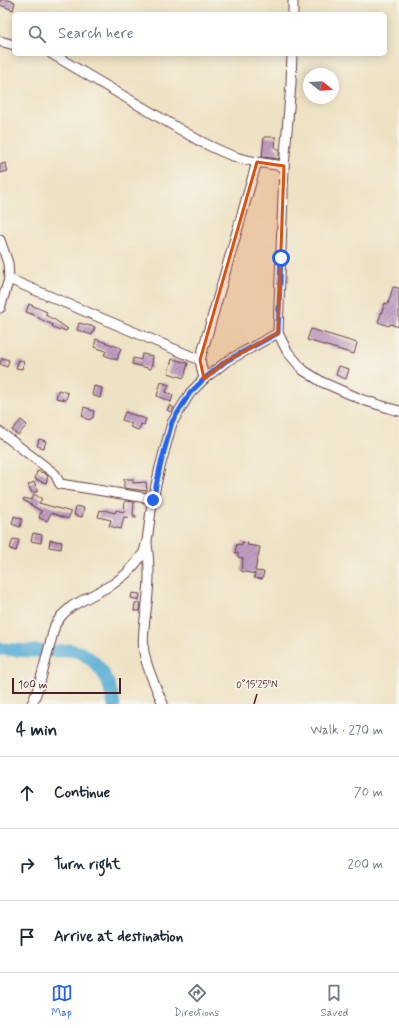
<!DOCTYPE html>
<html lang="en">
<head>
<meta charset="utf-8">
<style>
  body { margin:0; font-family:Mynerve,sans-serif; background:#f2f2f3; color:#1f2937 }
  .compass { position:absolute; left:303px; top:68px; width:36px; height:36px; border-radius:50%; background:#fff; box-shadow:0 2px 10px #0003; rotate:108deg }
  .scale { position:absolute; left:12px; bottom:10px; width:109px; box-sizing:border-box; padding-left:4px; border:2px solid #4a1f2b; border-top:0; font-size:11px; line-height:14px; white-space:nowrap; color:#4a1f2b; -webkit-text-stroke:3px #f7f3e8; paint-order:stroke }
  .stop { position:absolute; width:12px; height:12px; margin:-9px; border:3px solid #2563eb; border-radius:50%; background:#fff }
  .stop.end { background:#2563eb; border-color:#fff; box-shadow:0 1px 4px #0008 }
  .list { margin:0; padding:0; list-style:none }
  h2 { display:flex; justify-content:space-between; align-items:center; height:52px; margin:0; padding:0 16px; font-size:17px }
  h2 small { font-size:13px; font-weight:400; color:#747a83 }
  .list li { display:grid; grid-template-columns:26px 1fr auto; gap:12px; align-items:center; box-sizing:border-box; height:72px; padding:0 16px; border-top:1px solid #e0e1e3 }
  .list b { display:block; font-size:15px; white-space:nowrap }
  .list em { font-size:13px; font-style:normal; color:#747a83 }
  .icon { flex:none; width:22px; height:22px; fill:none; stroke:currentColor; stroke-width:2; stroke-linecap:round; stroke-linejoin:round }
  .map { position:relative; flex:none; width:399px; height:704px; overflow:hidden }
  .search { position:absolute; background:#fff; box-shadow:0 2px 10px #0003; left:12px; right:12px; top:12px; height:44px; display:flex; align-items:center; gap:10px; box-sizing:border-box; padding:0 14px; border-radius:6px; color:#747a83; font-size:15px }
  .sheet { height:268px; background:#fff }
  nav { display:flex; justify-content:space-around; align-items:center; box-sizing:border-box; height:56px; border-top:1px solid #e0e1e3; background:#fff; font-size:11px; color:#747a83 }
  nav a { display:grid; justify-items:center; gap:2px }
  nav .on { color:#2563eb }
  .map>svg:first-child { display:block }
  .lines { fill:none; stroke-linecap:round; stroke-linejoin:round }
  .river { stroke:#5aaed6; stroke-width:13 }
  .building { fill:url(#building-hatch) }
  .minor-casing { stroke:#633c42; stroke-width:11 }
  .minor { stroke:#fff; stroke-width:9 }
  .route { stroke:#2563eb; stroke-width:5 }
  .marked { fill:#d8530f; fill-opacity:0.2; stroke:#d8530f; stroke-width:3; stroke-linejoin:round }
  .ticks { fill:none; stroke:#4a1f2b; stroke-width:1.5 }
  .ticks-label { font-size:10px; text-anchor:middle; fill:#4a1f2b; stroke:#f7f3e8; stroke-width:3.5; stroke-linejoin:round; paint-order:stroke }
</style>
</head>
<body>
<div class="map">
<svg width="399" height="704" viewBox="0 0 399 704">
  <defs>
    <pattern id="building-hatch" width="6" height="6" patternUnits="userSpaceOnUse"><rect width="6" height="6" fill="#bf9dc2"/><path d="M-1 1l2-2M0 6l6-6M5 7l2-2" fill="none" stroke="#9d7f9e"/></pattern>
  </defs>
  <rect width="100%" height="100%" fill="#f7f3e8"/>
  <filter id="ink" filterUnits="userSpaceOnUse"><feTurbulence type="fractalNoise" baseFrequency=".025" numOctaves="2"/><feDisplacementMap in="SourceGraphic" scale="8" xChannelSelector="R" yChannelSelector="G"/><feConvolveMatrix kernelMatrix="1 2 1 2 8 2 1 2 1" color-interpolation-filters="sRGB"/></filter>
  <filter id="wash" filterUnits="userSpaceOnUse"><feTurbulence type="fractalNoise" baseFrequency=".012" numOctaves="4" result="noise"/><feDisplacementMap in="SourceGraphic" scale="16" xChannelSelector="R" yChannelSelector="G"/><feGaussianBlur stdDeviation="0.9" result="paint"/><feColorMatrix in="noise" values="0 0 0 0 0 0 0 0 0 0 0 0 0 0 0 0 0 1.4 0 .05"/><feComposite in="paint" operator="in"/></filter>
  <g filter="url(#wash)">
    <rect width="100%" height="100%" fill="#eee2c4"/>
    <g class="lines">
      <!-- river -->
      <path class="river" d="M0,649l28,2h31l11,-1 12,3 12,9 8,9 7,14 5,19"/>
    </g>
    <g id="blocks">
      <!-- building -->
      <g class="building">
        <path d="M0,0h8l7,2 -2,8 -13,-5z"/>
        <path d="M264,137h12l-1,11 4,1v10l-17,-2z"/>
        <path d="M5,163l3,8 -8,2v-8z"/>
        <path d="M393,287l6,1v39l-9,-3 -1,2 -11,-4 7,-19 3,1z"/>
        <path d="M29,304l18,8 -2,3 10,5 13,9 -2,2 -5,-2 -2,2 -7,-5 1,-1 -15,-7 1,-1 -13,-5z"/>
        <path d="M79,323l16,4 -3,8 -15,-5z"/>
        <path d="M311,329l46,14 -3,11 -47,-14z"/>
        <path d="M96,339l25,9 -4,12 -13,-5 2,-4 -12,-4z"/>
        <path d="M142,354l11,2 -2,13 -19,-5 1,-6 8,2z"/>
        <path d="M2,358l7,2 -2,7 -7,-3z"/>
        <path d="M172,359l16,4 -4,15 -16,-5z"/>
        <path d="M19,360l5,2 -2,7 -6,-1z"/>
        <path d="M339,366l10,3 -3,10 -10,-4z"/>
        <path d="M161,382l8,3 -3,7 7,3 -2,7 -14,-6z"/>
        <path d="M94,386l8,2 -2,10 -8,-3z"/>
        <path d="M58,390l10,3 -2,7 -10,-2z"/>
        <path d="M170,405l4,3 -3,4 -4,-2z"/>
        <path d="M84,407l6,2v1l4,1 -1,7h-2l-1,2 -6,-2v-2h-2z"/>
        <path d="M125,412l21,7 -2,6 -3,-1 -2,6 -9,-3 2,-3 -10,-4z"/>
        <path d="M21,420l6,5 -9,10 -6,-5z"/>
        <path d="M39,439l7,2 -2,7 -7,-2z"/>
        <path d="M37,471l7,2 4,3 -2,7 -11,-4z"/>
        <path d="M124,479h9v4l13,-1 1,9 -23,-3z"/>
        <path d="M34,482l4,9 -6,2 -4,-8z"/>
        <path d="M34,494l8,5 -3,4 32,9 -3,7 -17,-6 -4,8 -8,-3 2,-7 -18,-11 1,-2 7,2z"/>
        <path d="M125,501l9,1 -1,13 3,1v2l-12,-1 -3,12 -12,-3 2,-6 -13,-3 2,-7 3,1 1,-1 11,3 1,-3 8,2z"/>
        <path d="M76,506l8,2 -2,9 -8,-2z"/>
        <path d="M14,516l8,3 -2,8 -8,-3z"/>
        <path d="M33,533l9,2 -1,8 -10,-2z"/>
        <path d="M13,539l6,1 -3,11 -6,-2z"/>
        <path d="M50,540l12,2 -1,7 -12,-2z"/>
        <path d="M242,542l6,1 -1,2 13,2 -5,24 9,1 -2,7 -8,-1 1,-4 -14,-3 2,-13 -5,-1v-4h-3l2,-9 5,1z"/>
        <path d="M132,593l8,1 -1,6 -8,-2z"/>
        <path d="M135,603h6l-1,8h-6z"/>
      </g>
    </g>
  </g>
  <g filter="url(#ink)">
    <use href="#blocks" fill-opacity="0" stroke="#633c42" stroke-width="1"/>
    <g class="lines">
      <!-- minor casing -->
      <g class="minor-casing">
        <g id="minor">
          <path d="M293,14v-14"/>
          <path d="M0,41l14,4"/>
          <path d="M52,54l146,86c14,7 27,14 41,18 15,4 30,6 45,8"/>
          <path d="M292,54l-1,30 -7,82 -6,167 9,18 16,19 19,12 41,18 36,11"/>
          <path d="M0,240l8,23 1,16 -9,29"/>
          <path d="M9,279l191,81"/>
          <path d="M204,379l-4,-19 57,-198"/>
          <path d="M0,432l55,42 5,10 93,15"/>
          <path d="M147,543c2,17 3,33 1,50 -1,19 -7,39 -4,59 3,18 12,35 19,52"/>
          <path d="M32,704l7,-18 16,-61 7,-10 10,-9 41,-22 13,-10 10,-11 8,-11 3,-11 5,-38 8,-36 12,-44 18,-30 14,-14 23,-18 51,-28"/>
        </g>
      </g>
      <!-- minor -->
      <use href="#minor" class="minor"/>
    </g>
  </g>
  <g class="lines" filter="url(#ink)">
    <!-- route -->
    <path class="route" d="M153,500l7,-33 12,-45 18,-29 14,-14 22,-18 52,-28 3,-75"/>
  </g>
  <!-- marked area -->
  <path class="marked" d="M257,162l27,4 -6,167 -51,28 -23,18 -4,-19z"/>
  <!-- ticks -->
  <path class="ticks" d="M254,704l3,-10"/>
  <g class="ticks-label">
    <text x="257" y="688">0°15'25"N</text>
  </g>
</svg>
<svg class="compass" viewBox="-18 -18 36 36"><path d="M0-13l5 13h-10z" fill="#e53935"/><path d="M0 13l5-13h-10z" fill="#747a83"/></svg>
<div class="scale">100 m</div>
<div class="stop" style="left:281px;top:258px"></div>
<div class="stop end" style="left:153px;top:500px"></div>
<div class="search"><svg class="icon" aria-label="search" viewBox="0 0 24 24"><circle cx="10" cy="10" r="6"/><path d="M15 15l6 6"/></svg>Search here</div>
</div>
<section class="sheet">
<h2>4 min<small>Walk · 270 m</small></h2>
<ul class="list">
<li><svg class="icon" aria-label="ahead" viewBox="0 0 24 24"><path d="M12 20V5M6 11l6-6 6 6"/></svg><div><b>Continue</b></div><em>70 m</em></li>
<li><svg class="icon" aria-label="right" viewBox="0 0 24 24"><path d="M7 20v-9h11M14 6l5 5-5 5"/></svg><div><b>Turn right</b></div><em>200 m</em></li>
<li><svg class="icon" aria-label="arrive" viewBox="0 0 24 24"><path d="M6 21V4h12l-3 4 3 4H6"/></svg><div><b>Arrive at destination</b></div></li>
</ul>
</section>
<nav>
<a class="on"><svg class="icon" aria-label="map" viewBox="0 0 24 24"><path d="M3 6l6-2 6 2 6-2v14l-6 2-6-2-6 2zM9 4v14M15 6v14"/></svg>Map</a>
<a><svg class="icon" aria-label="directions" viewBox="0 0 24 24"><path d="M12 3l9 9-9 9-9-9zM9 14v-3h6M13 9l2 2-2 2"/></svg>Directions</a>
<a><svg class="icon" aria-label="saved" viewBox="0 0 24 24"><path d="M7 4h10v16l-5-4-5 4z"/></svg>Saved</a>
</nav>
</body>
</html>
